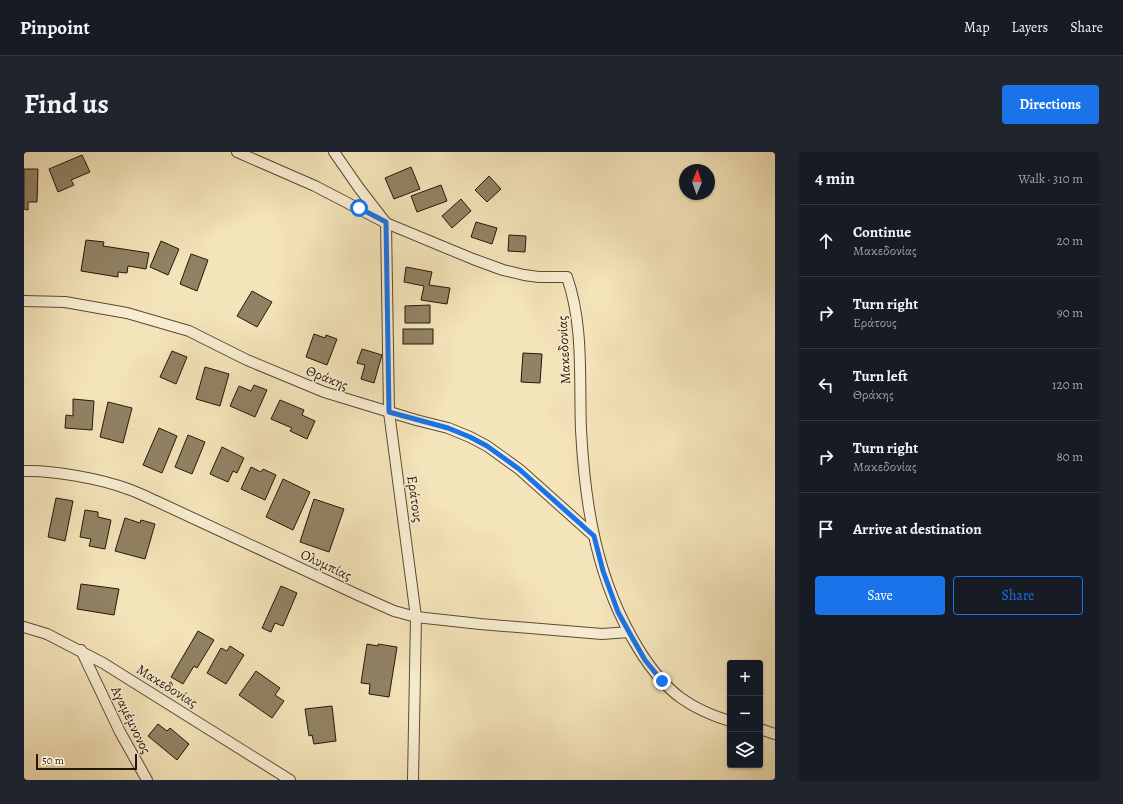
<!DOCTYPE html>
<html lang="en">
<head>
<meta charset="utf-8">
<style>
  body { margin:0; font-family:Alegreya,serif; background:#20242c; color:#f1f3f6 }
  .controls { position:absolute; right:12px; bottom:12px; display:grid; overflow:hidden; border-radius:4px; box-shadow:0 1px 3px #0004 }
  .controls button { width:36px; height:36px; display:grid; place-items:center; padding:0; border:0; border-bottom:1px solid #363941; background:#171b24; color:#f1f3f6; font:20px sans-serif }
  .compass { position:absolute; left:655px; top:12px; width:36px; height:36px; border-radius:50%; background:#171b24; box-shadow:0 1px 3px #0004; rotate:2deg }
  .scale { position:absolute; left:12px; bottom:10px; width:101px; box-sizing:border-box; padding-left:4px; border:2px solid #261708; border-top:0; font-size:11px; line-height:14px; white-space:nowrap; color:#261708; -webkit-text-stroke:3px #f8edd2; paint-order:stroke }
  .stop { position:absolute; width:12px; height:12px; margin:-9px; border:3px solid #1a73e8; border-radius:50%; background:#fff }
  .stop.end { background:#1a73e8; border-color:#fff; box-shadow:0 1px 4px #0008 }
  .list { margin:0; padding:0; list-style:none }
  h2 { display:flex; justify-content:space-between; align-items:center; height:52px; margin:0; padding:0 16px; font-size:17px }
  h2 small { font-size:13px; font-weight:400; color:#9ea1a6 }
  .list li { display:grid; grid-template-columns:26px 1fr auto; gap:12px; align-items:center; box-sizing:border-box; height:72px; padding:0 16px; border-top:1px solid #363941 }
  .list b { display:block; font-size:15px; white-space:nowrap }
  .list p { margin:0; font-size:13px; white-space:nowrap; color:#9ea1a6 }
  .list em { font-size:13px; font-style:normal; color:#9ea1a6 }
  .actions { display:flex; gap:8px; padding:12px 16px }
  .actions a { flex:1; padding:9px 0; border:1px solid #1a73e8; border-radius:4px; text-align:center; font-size:14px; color:#1a73e8 }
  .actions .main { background:#1a73e8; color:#fff }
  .icon { flex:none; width:22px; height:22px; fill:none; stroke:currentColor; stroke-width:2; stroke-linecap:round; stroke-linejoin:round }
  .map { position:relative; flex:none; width:751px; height:628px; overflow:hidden; border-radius:4px }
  header { display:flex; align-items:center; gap:24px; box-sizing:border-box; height:56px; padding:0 20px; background:#171b24; border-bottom:1px solid #363941 }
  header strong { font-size:19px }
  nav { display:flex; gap:22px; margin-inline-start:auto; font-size:14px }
  .intro { display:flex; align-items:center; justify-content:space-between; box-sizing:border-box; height:96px; padding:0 24px }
  h1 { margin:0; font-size:28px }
  .button { padding:10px 18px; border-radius:4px; background:#1a73e8; color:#fff; font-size:14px; font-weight:700 }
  main { display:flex; gap:24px; padding:0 24px }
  aside { flex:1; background:#171b24; border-radius:4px; box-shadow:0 1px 3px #0004 }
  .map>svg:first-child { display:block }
  .building { fill:#918264; stroke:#261708 }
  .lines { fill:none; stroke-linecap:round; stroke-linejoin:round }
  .minor-casing { stroke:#5a4a34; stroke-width:12 }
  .minor { stroke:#f8edd2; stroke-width:10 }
  .route { stroke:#1a73e8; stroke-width:5 }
  .labels { text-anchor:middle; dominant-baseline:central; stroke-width:3; stroke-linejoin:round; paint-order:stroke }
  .street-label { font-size:14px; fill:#261708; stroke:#f8edd2 }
</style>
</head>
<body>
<header>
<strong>Pinpoint</strong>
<nav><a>Map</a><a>Layers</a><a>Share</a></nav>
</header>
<div class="intro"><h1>Find us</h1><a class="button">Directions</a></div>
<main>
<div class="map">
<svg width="751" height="628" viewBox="0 0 751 628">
  <rect width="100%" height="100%" fill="#f4e4b9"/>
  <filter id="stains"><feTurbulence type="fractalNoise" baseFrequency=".005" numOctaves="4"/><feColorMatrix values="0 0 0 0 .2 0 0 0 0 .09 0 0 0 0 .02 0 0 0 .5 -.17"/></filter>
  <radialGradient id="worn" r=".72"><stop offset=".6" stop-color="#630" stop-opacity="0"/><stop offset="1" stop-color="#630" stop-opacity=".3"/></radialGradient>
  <!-- building -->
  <g class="building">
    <path d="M58,3l8,17 -19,8 3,5 -16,7 -9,-23z"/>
    <path d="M387,15l9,22 -26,10 -9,-21z"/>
    <path d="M0,17h14l-1,33h-9v8l-4,-1z"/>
    <path d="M465,24l12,13 -14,13 -12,-12z"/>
    <path d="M417,33l6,16 -30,11 -6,-16z"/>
    <path d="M437,47l10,12 -19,17 -10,-12z"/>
    <path d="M452,70l21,6 -5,16 -21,-7z"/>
    <path d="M485,83l17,1 -1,16 -17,-1z"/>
    <path d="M62,88l18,2 -1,4 46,7 -3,16 -18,-3 -1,7 -9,-1v5l-37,-6z"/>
    <path d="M137,89l18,8 -11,26 -18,-8z"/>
    <path d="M167,102l17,6 -11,31 -17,-7z"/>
    <path d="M382,115l26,5 -3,13 21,3 -3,16 -26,-4 3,-14 -20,-4z"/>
    <path d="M228,139l20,11 -15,25 -20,-11z"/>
    <path d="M406,153v18h-25v-17z"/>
    <rect x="379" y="177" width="30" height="15"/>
    <path d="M290,182l11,4 1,-3 11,4 -10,26 -21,-8z"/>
    <path d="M338,197l20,6 -8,28 -13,-4 4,-14 -8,-2z"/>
    <path d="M148,199l15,6 -11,27 -16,-7z"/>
    <path d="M499,201l19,1 -2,29 -19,-1z"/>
    <path d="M181,215l24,7 -9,32 -24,-7z"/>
    <path d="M230,233l13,5 -12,27 -25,-11 9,-20 12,5z"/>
    <path d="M49,247l21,2 -2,29 -27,-2 1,-13 7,1z"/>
    <path d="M256,248l24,10 -2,5 13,6 -8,18 -17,-8 2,-3 -21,-9z"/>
    <path d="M84,250l24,6 -9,35 -23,-6z"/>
    <path d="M135,276l18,8 -15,37 -19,-8z"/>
    <path d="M164,283l17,7 -13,32 -17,-7z"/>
    <path d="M198,295l22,11 -7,15 -4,-2 -5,11 -18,-8z"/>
    <path d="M227,315l10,5 2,-3 13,6 -11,25 -24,-11z"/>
    <path d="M259,327l27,13 -17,38 -27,-13z"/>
    <path d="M32,346l17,3 -8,40 -17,-4z"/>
    <path d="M290,347l30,10 -15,43 -29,-10z"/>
    <path d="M61,358l13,2v5l13,3 -6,29 -16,-3 2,-7 -11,-2z"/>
    <path d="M101,366l15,5 1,-3 14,4 -10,35 -30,-8z"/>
    <path d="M57,432l38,5 -5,26 -37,-6z"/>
    <path d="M257,434l16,7 -14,33 -8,-3 -4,9 -9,-4z"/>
    <path d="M174,479l16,9 -17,28 -3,-2 -11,18 -12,-7z"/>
    <path d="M343,492l11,2v-2l19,3 -8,50 -20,-3 1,-10 -9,-1z"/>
    <path d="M206,494l14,9 -18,29 -19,-11 14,-25 6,3z"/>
    <path d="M232,519l24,17 -5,7 9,6 -12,17 -33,-23z"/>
    <path d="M308,554l4,35 -22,3 -2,-9 -3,1 -4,-27z"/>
    <path d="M134,572l9,7 3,-3 19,16 -12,16 -29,-24z"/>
  </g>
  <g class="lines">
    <!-- minor casing -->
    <g class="minor-casing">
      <g id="minor">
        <path d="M213,0l78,34 71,37 87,36 30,11 21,5 15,2h28c17,49 12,102 14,153 4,77 16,151 57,218 11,18 25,37 43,50 14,10 32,18 49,23"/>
        <path d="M310,0l25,36 27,35 3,189 27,205 -3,163"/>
        <path d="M0,149l41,1 62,11 62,18 58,29 77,32 92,28 32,8 22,9 17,9 32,23 75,67"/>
        <path d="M0,319c29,-1 77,8 104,18 9,3 19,8 28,12l202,94 36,16 22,6 64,7 122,10 27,-2"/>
        <path d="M0,475l23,7 56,29 187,117"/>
        <path d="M57,498l39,82 27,48"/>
        <path d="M736,577l15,5"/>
      </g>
    </g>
    <!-- minor -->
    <use href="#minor" class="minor"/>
  </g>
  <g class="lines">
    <!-- route -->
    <path class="route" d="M335,56l27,14 3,190 59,16 22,9 17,9 32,23 75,67 9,35 15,41 11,20 16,28 17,21"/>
  </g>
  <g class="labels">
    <!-- street labels -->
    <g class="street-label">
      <text transform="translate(540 198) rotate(-93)">Μακεδονίας</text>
      <text transform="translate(303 226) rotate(21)">Θράκης</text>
      <text transform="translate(391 347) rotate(82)">Εράτους</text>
      <text transform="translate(302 413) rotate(25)">Ολυμπίας</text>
      <text transform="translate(143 534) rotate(32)">Μακεδονίας</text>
      <text transform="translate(107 568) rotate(64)">Αγαμέμνονος</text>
    </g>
  </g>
  <rect width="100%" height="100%" filter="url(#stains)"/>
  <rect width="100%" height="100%" fill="url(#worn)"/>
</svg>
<div class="controls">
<button>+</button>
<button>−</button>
<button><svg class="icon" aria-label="layers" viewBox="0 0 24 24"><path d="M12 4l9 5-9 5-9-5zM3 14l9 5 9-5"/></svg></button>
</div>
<svg class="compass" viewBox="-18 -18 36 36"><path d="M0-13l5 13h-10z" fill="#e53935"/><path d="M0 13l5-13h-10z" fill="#9ea1a6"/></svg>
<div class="scale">50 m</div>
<div class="stop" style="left:335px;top:56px"></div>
<div class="stop end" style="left:638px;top:529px"></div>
</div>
<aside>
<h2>4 min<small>Walk · 310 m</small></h2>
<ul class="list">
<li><svg class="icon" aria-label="ahead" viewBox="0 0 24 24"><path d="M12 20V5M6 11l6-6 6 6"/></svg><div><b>Continue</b><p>Μακεδονίας</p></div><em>20 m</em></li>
<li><svg class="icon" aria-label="right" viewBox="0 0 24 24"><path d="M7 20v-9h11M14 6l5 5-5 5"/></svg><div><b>Turn right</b><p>Εράτους</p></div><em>90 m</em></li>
<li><svg class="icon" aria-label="left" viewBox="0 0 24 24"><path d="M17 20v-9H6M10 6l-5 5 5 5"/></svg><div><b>Turn left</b><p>Θράκης</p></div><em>120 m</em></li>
<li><svg class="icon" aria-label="right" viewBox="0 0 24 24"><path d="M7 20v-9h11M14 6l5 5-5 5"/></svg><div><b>Turn right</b><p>Μακεδονίας</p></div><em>80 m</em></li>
<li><svg class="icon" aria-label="arrive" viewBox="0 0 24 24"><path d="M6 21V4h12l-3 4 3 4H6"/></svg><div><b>Arrive at destination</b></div></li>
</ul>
<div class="actions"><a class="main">Save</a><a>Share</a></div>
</aside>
</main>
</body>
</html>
